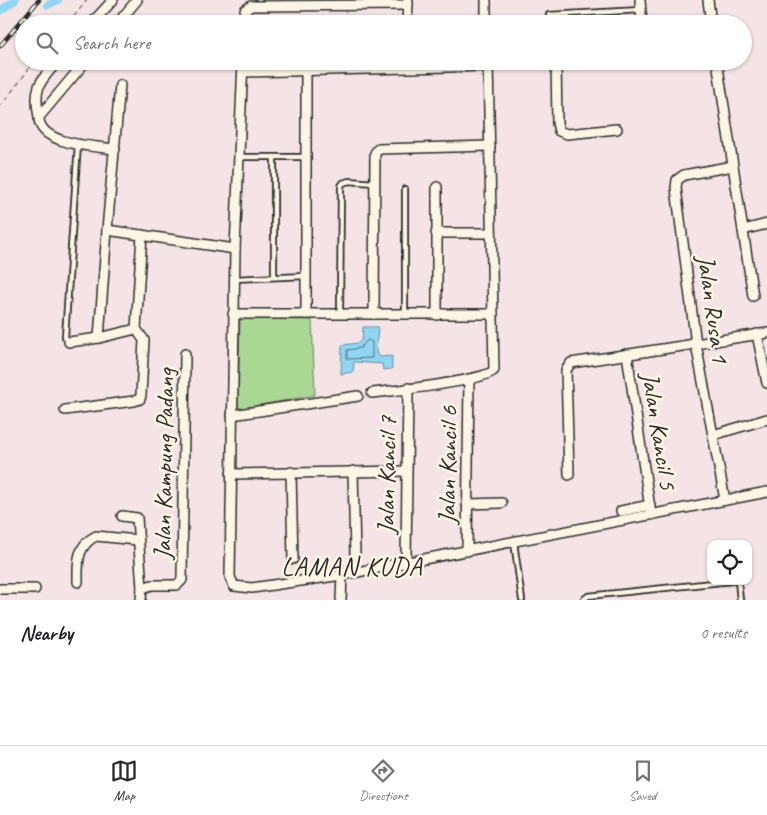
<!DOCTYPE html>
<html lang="en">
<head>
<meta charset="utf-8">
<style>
  body { margin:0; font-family:Caveat,sans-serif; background:#f6f6f6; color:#202124 }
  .controls { position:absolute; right:15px; bottom:15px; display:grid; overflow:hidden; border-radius:10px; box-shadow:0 1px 4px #0004 }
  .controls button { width:45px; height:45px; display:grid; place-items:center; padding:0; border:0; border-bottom:1px solid #e0e0e0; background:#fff; color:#202124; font:25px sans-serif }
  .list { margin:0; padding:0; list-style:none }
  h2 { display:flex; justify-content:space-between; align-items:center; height:65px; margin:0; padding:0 20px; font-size:21px }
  h2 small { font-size:16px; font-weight:400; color:#757577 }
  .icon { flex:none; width:28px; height:28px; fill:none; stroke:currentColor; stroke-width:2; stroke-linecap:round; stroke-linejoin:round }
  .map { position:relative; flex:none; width:767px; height:600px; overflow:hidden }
  .search { position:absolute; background:#fff; box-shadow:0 1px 4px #0004; left:15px; right:15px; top:15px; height:55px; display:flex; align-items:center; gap:12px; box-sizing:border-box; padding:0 18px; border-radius:28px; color:#757577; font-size:19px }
  .sheet { height:145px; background:#fff }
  nav { display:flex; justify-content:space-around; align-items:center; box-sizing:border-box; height:70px; border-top:1px solid #e0e0e0; background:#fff; font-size:14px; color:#757577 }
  nav a { display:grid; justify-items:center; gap:2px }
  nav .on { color:#2b2b2b }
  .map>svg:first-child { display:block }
  .green { fill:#abd795; stroke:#6b8160 }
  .water { fill:#90d5f2; stroke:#6891a2 }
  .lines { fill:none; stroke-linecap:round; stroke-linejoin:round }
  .shore { stroke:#536f7b; stroke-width:1 }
  .canal { stroke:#90d5f2; stroke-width:8 }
  .service-casing { stroke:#2b2b2b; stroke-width:8 }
  .minor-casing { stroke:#2b2b2b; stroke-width:12 }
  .path { stroke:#2b2b2b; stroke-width:1; stroke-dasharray:5 4; stroke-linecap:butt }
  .service { stroke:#fcf5e5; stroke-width:4.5 }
  .minor { stroke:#fcf5e5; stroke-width:9 }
  .rail-casing { stroke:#2b2b2b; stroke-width:4.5 }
  .rail { stroke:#fcf5e5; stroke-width:2.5; stroke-dasharray:8; stroke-linecap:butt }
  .labels { text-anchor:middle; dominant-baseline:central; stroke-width:5; stroke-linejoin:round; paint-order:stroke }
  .street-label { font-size:25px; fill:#2b2b2b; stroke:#fcf5e5 }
  .neighbourhood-label { font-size:26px; letter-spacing:1px; fill:#2b2b2b; stroke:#fcf5e5 }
</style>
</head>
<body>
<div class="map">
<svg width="767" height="600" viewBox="0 0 767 600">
  <rect width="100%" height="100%" fill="#f5e4e6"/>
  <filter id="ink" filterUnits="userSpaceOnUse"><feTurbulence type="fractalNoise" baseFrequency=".02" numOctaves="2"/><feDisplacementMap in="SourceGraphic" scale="10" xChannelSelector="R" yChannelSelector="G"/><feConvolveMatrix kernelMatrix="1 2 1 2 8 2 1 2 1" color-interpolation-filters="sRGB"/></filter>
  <g filter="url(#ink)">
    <!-- green -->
    <path class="green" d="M240,319l72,1 3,75 -77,14z"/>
    <!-- water -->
    <path class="water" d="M363,327h15l-2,25 3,5 13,-1v13l-9,1 -1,-6 -28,-2 -1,10 -12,2 1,-29 16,-2 4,-3z"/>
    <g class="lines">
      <!-- shore -->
      <path class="shore" d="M368,340l4,2v16l-25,1v-9l13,-2z"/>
      <!-- canal -->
      <g class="canal">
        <path d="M48,5l10,-5"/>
        <path d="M0,11l15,-11"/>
      </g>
      <!-- service casing -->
      <g class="service-casing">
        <g id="service">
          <path d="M549,15l92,-5"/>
          <path d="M239,157h67"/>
          <path d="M405,189v126"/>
          <path d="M274,277v-120"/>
          <path d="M234,279l72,-3"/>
          <path d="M340,314l1,-128 2,-3 6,-2 25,2"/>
          <path d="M69,342l-4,-5 13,-193"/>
          <path d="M514,542l8,58"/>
          <path d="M738,581l2,19"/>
          <path d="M583,600l5,-4 144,-15"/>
        </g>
      </g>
      <!-- minor casing -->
      <g class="minor-casing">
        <g id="minor">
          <path d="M486,0v24"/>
          <path d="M640,0l2,24"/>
          <path d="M708,0l3,24"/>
          <path d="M91,24l22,-24"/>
          <path d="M117,24l20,-24"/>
          <path d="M243,24l2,-14 6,-4 157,-1"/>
          <path d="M407,24l1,-24"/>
          <path d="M86,61l-47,56c-1,28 55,29 76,32"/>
          <path d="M243,61l-8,188 -5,328 4,9 18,2 90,-13 425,-83"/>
          <path d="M556,61l1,62 2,8 8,3 50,-5"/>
          <path d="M717,61l36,235"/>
          <path d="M243,72l245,-6"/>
          <path d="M39,117c-6,-29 0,-35 19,-56"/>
          <path d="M107,230l13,-145"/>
          <path d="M743,230l24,-6"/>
          <path d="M436,233h55"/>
          <path d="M233,314h141l1,-161 3,-4 112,-3"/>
          <path d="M306,314v-243"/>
          <path d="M374,314h119"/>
          <path d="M437,315v-128"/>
          <path d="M136,329l6,-94"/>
          <path d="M757,334l10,49"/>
          <path d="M69,342l30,-4"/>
          <path d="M627,354l24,161"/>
          <path d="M372,393c19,-2 114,-12 122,-23l-6,-309"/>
          <path d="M65,410l69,-9 6,-2 1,-4 3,-55 -8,-11 -37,9 8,-108 128,19"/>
          <path d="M232,415l126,-19"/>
          <path d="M713,435l54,-16"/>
          <path d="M353,471l2,84"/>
          <path d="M291,472l2,87"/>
          <path d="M231,474l175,-3"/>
          <path d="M569,475l-3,-105 5,-7 196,-30"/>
          <path d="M725,500l-29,-156 -20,-156 1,-8 7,-5 49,-9"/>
          <path d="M467,504l35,-1"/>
          <path d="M621,511l29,-6"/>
          <path d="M122,516l15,2 5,70"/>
          <path d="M467,551l2,-172"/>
          <path d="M406,563l2,-175"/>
          <path d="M78,582c0,-19 -2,-36 18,-46l41,4"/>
          <path d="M0,589h35"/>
          <path d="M141,600l1,-12 10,-3h25l5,-5 3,-226"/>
          <path d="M341,600l1,-25"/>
        </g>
      </g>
      <!-- path -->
      <g class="path">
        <path d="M68,24l19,-24"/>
        <path d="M0,107l35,-46"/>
      </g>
      <!-- service -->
      <use href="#service" class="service"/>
      <!-- minor -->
      <use href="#minor" class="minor"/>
      <!-- rail casing -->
      <g class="rail-casing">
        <path id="rail" d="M0,46l39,-46"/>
      </g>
      <!-- rail -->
      <use href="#rail" class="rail"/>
    </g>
  </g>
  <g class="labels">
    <!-- street labels -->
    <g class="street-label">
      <text transform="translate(713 309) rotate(82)">Jalan Rusa 1</text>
      <text transform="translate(659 431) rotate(81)">Jalan Kancil 5</text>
      <text transform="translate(164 464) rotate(-89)">Jalan Kampung Padang</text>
      <text transform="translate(448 465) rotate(-89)">Jalan Kancil 6</text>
      <text transform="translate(387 475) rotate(-89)">Jalan Kancil 7</text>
    </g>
    <!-- neighbourhood labels -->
    <g class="neighbourhood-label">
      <text x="352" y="566">LAMAN KUDA</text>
    </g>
  </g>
</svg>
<div class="controls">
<button><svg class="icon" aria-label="locate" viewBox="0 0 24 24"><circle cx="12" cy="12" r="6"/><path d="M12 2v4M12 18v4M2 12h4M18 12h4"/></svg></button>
</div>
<div class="search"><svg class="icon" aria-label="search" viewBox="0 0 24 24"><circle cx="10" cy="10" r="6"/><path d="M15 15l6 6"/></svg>Search here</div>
</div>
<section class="sheet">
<h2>Nearby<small>0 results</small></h2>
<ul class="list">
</ul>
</section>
<nav>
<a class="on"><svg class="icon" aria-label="map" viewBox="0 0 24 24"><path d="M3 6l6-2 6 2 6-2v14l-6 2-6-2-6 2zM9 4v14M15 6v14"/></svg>Map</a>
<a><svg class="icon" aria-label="directions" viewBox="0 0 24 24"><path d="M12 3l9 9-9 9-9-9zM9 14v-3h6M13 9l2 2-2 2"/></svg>Directions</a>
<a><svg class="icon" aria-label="saved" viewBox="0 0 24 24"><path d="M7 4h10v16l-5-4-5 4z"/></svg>Saved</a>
</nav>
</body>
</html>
